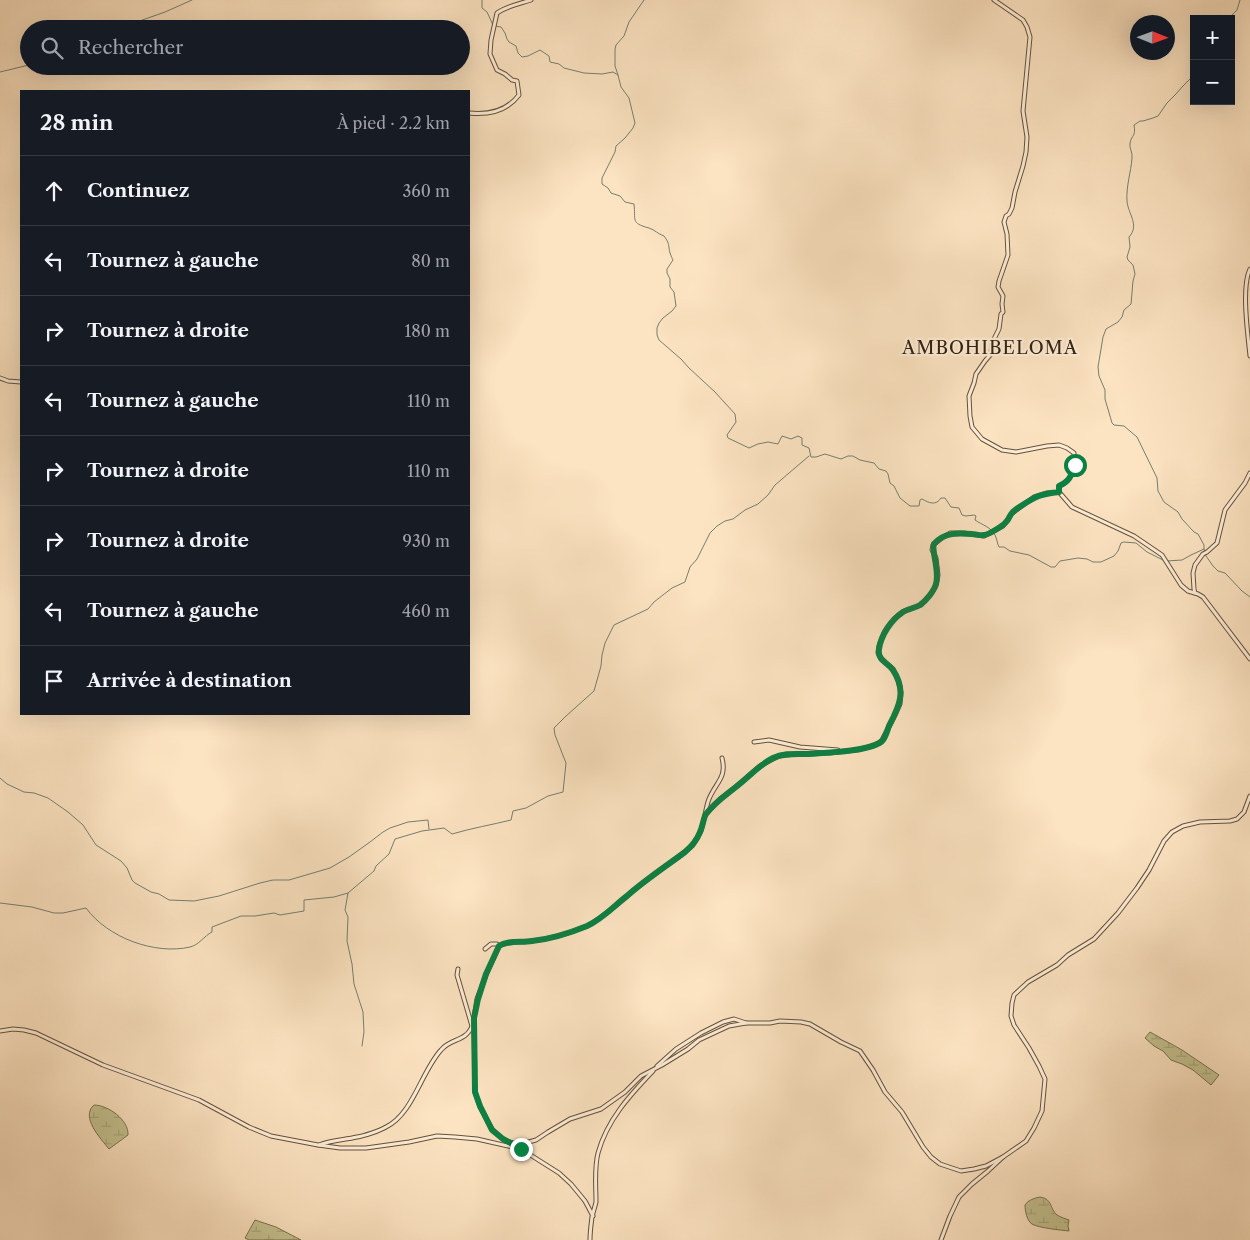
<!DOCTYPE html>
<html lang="fr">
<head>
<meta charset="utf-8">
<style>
  body { margin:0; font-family:"Libre Caslon Text",serif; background:#242831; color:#f1f3f6 }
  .controls { position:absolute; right:15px; top:15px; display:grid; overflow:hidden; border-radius:0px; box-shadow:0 5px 20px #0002 }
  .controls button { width:45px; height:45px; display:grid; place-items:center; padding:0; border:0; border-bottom:1px solid #363941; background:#171b24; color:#f1f3f6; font:25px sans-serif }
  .compass { position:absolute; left:1130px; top:15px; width:45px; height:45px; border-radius:50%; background:#171b24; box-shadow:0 5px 20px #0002; rotate:91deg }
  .stop { position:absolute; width:15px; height:15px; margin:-11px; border:4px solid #0b8043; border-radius:50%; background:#fff }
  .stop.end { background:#0b8043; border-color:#fff; box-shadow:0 1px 5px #0008 }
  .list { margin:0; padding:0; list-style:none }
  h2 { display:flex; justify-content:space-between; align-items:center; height:65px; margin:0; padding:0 20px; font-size:21px }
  h2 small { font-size:16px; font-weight:400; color:#9ea1a6 }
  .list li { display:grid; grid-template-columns:32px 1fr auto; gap:15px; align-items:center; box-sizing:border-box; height:70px; padding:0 20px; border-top:1px solid #363941 }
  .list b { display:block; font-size:19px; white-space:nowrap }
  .list em { font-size:16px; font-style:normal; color:#9ea1a6 }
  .icon { flex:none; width:28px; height:28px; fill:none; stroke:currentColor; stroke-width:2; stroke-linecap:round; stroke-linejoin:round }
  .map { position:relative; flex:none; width:1250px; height:1240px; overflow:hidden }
  .search { position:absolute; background:#171b24; box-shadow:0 5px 20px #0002; left:20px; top:20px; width:450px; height:55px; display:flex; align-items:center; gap:12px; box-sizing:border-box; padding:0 18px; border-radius:28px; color:#9ea1a6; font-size:19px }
  .panel { position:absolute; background:#171b24; box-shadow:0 5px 20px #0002; left:20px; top:90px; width:450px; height:625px; border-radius:0px }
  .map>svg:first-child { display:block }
  .wetland { fill:url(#wetland-marsh); stroke:#7c7150 }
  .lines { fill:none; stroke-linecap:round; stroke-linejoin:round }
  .stream { stroke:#747f72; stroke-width:1 }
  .minor-casing { stroke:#65513c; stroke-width:5 }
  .minor { stroke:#fdedd7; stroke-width:3 }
  .route { stroke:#0b8043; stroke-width:6 }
  .labels { text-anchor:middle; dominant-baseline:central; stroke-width:4.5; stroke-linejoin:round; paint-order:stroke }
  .quarter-label { font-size:18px; letter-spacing:1px; fill:#332010; stroke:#fdedd7 }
</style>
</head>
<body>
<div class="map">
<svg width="1250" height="1240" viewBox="0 0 1250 1240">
  <defs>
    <pattern id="wetland-marsh" width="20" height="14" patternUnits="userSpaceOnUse" patternTransform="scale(1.25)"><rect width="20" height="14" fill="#c4c290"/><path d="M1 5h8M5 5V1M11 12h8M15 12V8" fill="none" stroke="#a9a67b"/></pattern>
  </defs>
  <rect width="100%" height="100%" fill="#fce3c1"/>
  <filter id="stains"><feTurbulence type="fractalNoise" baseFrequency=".004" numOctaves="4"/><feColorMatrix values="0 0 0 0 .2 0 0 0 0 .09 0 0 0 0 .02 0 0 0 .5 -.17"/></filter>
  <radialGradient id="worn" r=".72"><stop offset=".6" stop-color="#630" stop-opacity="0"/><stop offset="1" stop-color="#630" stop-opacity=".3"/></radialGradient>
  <!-- wetland -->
  <g class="wetland">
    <path d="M1150,1032l32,18 37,25 -8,10 -18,-15 -11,-6 -11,-4 -8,-9 -9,-5 -9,-8z"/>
    <path d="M94,1105c14,0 35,15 34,30l-19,14c-8,-10 -29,-32 -15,-44z"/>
    <path d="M1040,1197c13,2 9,11 17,18 3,2 9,4 12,5l-1,6 1,5c-9,-1 -30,-3 -37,-7 -5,-3 -7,-13 -7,-19 3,-5 10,-7 15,-8z"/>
    <path d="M255,1220l21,7 25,13h-52l-4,-2z"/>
  </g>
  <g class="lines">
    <!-- stream -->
    <g class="stream">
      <path d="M482,0v8l5,4 6,13 1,1 7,1 4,6 2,6 2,3 7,4 2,7 4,4 6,-1 12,-6 9,6 1,6 9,2 5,4 20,5 18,1 11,-2 5,3 3,12 8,11 6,25 -2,5 -8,10 -9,8 -1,6 -13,26v6l6,4 3,5 9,3 5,6 9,2c2,16 -4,19 15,24 6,2 9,6 15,8 6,8 4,9 6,17 1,3 2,5 3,7l-6,9v4l3,6v8l4,5 2,14 -4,5 -9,7 -4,5 -2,5v7l2,5 22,19 8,9 26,24 20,22 1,8 -9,13 1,3 21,10 9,-4 10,-2 10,2 4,-8 9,3 7,-3 4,2v7l7,3 2,9h5l9,-3 16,5 7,-3h5l7,4 14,3 5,6 7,2 2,3 2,9 4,3 6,12 10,8h9l1,-6 2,-1c7,4 14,7 19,-1h4l6,9 8,1 3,7 4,1 8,-1 2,1 -1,4c7,5 16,7 20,15 2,4 2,8 4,12h5l6,4 19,4 22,12h4l5,-6 18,-3 9,1 6,3h8l13,-6 4,-5 3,-8 3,-1 12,1 11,9 16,8"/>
      <path d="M1228,19l9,-9 3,-10"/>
      <path d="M117,29l48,-17 27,-12"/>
      <path d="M0,72l29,-7"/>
      <path d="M618,75l-3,-9v-17l1,-4 8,-9 5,-14 15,-22"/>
      <path d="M1194,75l-11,11 -8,9 -8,8 -9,13 -5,2 -10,3h-3l-6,4c2,12 -2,9 -4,18 -1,5 3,10 2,15 -1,14 -6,28 -5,43 1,13 13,24 2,36l1,10 -3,10 1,3 5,5 2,9 -2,7 -2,23 -7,6 -2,7 -4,5 -12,7 -3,8 -5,30 1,9 6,14v9l7,24 2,2 10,1 13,11 20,41 1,13 6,11 14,10 4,7 12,13 4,2 6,11v4l2,7 7,10 5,5 7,2 17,18 8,6"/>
      <path d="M1167,561l15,-1 9,-5 13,-6"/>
      <path d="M0,778l7,6 17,8 10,1 14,5 20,14 15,13 13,20 25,16 6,7 5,12 3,3 16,9 8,2 10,6 25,1 25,-5 41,-13 13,-3h16l41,-12 19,-11 21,-15 13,-10 7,-4 18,-6 20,-2 1,9"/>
      <path d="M0,903l32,4 22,6h9l23,-5c22,30 69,47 104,39 9,-2 14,-11 22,-15v-5l29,-11h14l19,-3 6,2 24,-4v-11l30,-3 14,-4"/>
      <path d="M362,1046l2,-14 -1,-20 -9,-28 -2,-20 -5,-23 1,-24 -3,-7 3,-17 26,-22 2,-5 13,-12 6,-15 27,-8 22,-3 8,6c20,-6 39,-9 59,-14l2,-9 13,-3 22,-12 15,-4 3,-29 -11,-28 -1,-7 11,-11 29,-26 7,-25 1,-11 3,-12 9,-18 34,-16 6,-7 18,-14 13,-6 5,-15 7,-8 13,-26 7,-7 8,-5 8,-2 12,-9 13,-6 10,-9 7,-10 34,-29"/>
    </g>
    <!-- minor casing -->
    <g class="minor-casing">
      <g id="minor">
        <path d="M994,0l29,20 4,7 3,10 -7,74 4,26 -1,15 -3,14 -8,26 -3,16 -3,6 -3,2 -2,6 3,12 1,21 -9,26 -1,6 5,9 -1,8 1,8 -2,2 -2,15 -7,14 -1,11 -6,7 -9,13 -2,9 -5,13 1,20 2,11 10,12 20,11 14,2 31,-6 12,-1 8,3 7,5c1,15 -1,27 -15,33v6l13,15 62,29 28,19 19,30 7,6 10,3 5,3 47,62"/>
        <path d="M469,113c19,2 38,-2 50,-18l-2,-14 -5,-1 -7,-6 -8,-4 -7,-16 1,-14 6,-27c10,-7 22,-9 34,-13"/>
        <path d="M1250,269c-9,19 -2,65 0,87"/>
        <path d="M0,378l8,3 13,1"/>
        <path d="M1195,593l-1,-4 -1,-16 2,-8 8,-11 4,-2 10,-9 8,-33 20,-27 5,-10"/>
        <path d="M754,742l15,-2 31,7 38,3"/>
        <path d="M705,815c1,-5 2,-11 4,-16 7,-17 18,-21 13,-41"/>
        <path d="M485,949l6,-5h6l2,2"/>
        <path d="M458,969l-1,6 15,51"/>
        <path d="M746,1023l-17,3 -30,14 -11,9 -26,16 -21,11 -16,16 -24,17 -31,10 -22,13 -12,8 -11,3h-14l-8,-4 -11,-10 -12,-22 -5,-15 -1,-74 3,-19 9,-24 13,-29c9,-6 23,-3 33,-5 19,-2 38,-8 55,-15 15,-7 27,-20 40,-30 18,-16 38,-29 58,-44l8,-7 8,-14 4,-16 15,-16 15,-11 25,-22 13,-7 9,-4 48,-2 26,-3 17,-4 8,-4 14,-27 5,-11 1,-12 -3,-12 -5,-11 -12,-10 -3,-6 1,-7 6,-15 9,-12 10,-8 17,-6 10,-11 5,-9 2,-10 -2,-17 -4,-8 1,-5 9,-7 8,-5h14l20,3 19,-10 4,-5 4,-7 23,-17 13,-4 12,-1"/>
        <path d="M0,1031l13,-2 11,1 12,3 67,32 96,35 50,27 22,9 47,9 22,3h26l43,-6 28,-6 18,1 22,2 44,10 38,24 12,11 14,17 8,15"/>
        <path d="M657,1066l19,-17 25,-16 22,-11 11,-3 12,4h24l10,-2 21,1 9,2 31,18 19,9 13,19 12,22 17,20 21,35 8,10 9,7 21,7 13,-2 12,-3 17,-9"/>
        <path d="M319,1145c13,-5 25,-5 38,-8 7,-1 22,-6 29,-10 27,-13 35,-55 55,-77 11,-13 25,-7 32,-26"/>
        <path d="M590,1240c0,-8 1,-15 2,-23 1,-5 3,-10 4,-15 0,-16 -2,-33 2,-49 9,-33 32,-58 55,-82"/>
        <path d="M941,1240l9,-24 9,-19 13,-13 16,-13 15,-14 23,-16 8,-13 8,-17 3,-32 -6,-13 -10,-18 -15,-23 -3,-9 1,-13 2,-8 14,-13 29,-17 11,-10 26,-16 24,-26 19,-25 12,-18 15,-29 8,-9 11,-6 17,-4 30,-1 7,-2 7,-7 6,-16"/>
      </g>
    </g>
    <!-- minor -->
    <use href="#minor" class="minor"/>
  </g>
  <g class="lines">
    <!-- route -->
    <path class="route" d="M521,1149l-6,-1 -4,-5 -8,-4 -11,-9 -12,-24 -5,-14 -1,-74 4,-19 8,-25 13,-28c9,-6 23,-3 33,-5 19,-2 38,-8 55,-15 15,-7 27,-20 40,-30 18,-16 38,-29 58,-44 7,-6 12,-12 15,-20 3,-6 3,-13 6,-18 9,-12 20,-19 31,-28 12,-9 22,-21 36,-28 10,-5 22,-4 33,-4 16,-1 67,-2 77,-14 3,-4 4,-9 6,-14 10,-19 18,-35 4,-56 -5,-7 -16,-10 -14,-21 2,-14 12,-29 24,-37 5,-3 12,-4 17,-7 6,-4 14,-14 16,-21 4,-12 -5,-35 -2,-40 10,-12 24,-11 38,-10 4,0 8,2 12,1 4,0 19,-9 22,-13 3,-2 3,-6 6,-9 2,-3 6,-5 9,-7 15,-10 20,-12 38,-14v-6c11,-5 12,-10 16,-21"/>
  </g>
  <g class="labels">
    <!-- quarter labels -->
    <g class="quarter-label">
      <text x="990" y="348">AMBOHIBELOMA</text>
    </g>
  </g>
  <rect width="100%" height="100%" filter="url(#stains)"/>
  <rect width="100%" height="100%" fill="url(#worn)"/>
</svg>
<div class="controls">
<button>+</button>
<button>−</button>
</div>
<svg class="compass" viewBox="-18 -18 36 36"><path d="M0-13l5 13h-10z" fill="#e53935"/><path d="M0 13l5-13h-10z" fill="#9ea1a6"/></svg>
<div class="stop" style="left:1075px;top:465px"></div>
<div class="stop end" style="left:521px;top:1149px"></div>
<div class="search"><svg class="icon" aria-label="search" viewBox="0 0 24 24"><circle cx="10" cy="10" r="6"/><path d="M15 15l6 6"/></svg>Rechercher</div>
<section class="panel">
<h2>28 min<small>À pied · 2.2 km</small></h2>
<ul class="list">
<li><svg class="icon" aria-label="ahead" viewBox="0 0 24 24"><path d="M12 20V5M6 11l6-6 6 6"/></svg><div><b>Continuez</b></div><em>360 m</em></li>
<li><svg class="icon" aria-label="left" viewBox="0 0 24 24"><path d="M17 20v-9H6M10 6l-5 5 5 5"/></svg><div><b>Tournez à gauche</b></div><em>80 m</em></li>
<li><svg class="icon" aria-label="right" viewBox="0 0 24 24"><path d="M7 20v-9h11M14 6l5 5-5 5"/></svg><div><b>Tournez à droite</b></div><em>180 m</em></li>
<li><svg class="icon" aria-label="left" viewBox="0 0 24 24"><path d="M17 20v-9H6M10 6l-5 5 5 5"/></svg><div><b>Tournez à gauche</b></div><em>110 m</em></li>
<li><svg class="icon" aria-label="right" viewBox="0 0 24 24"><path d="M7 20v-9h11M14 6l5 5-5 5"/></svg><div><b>Tournez à droite</b></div><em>110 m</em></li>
<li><svg class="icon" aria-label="right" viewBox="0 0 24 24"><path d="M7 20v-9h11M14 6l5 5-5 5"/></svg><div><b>Tournez à droite</b></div><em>930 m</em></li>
<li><svg class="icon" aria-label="left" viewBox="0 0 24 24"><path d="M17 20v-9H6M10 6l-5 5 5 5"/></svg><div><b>Tournez à gauche</b></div><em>460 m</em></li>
<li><svg class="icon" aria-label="arrive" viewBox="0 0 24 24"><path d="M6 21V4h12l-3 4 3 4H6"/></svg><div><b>Arrivée à destination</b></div></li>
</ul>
</section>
</div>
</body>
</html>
